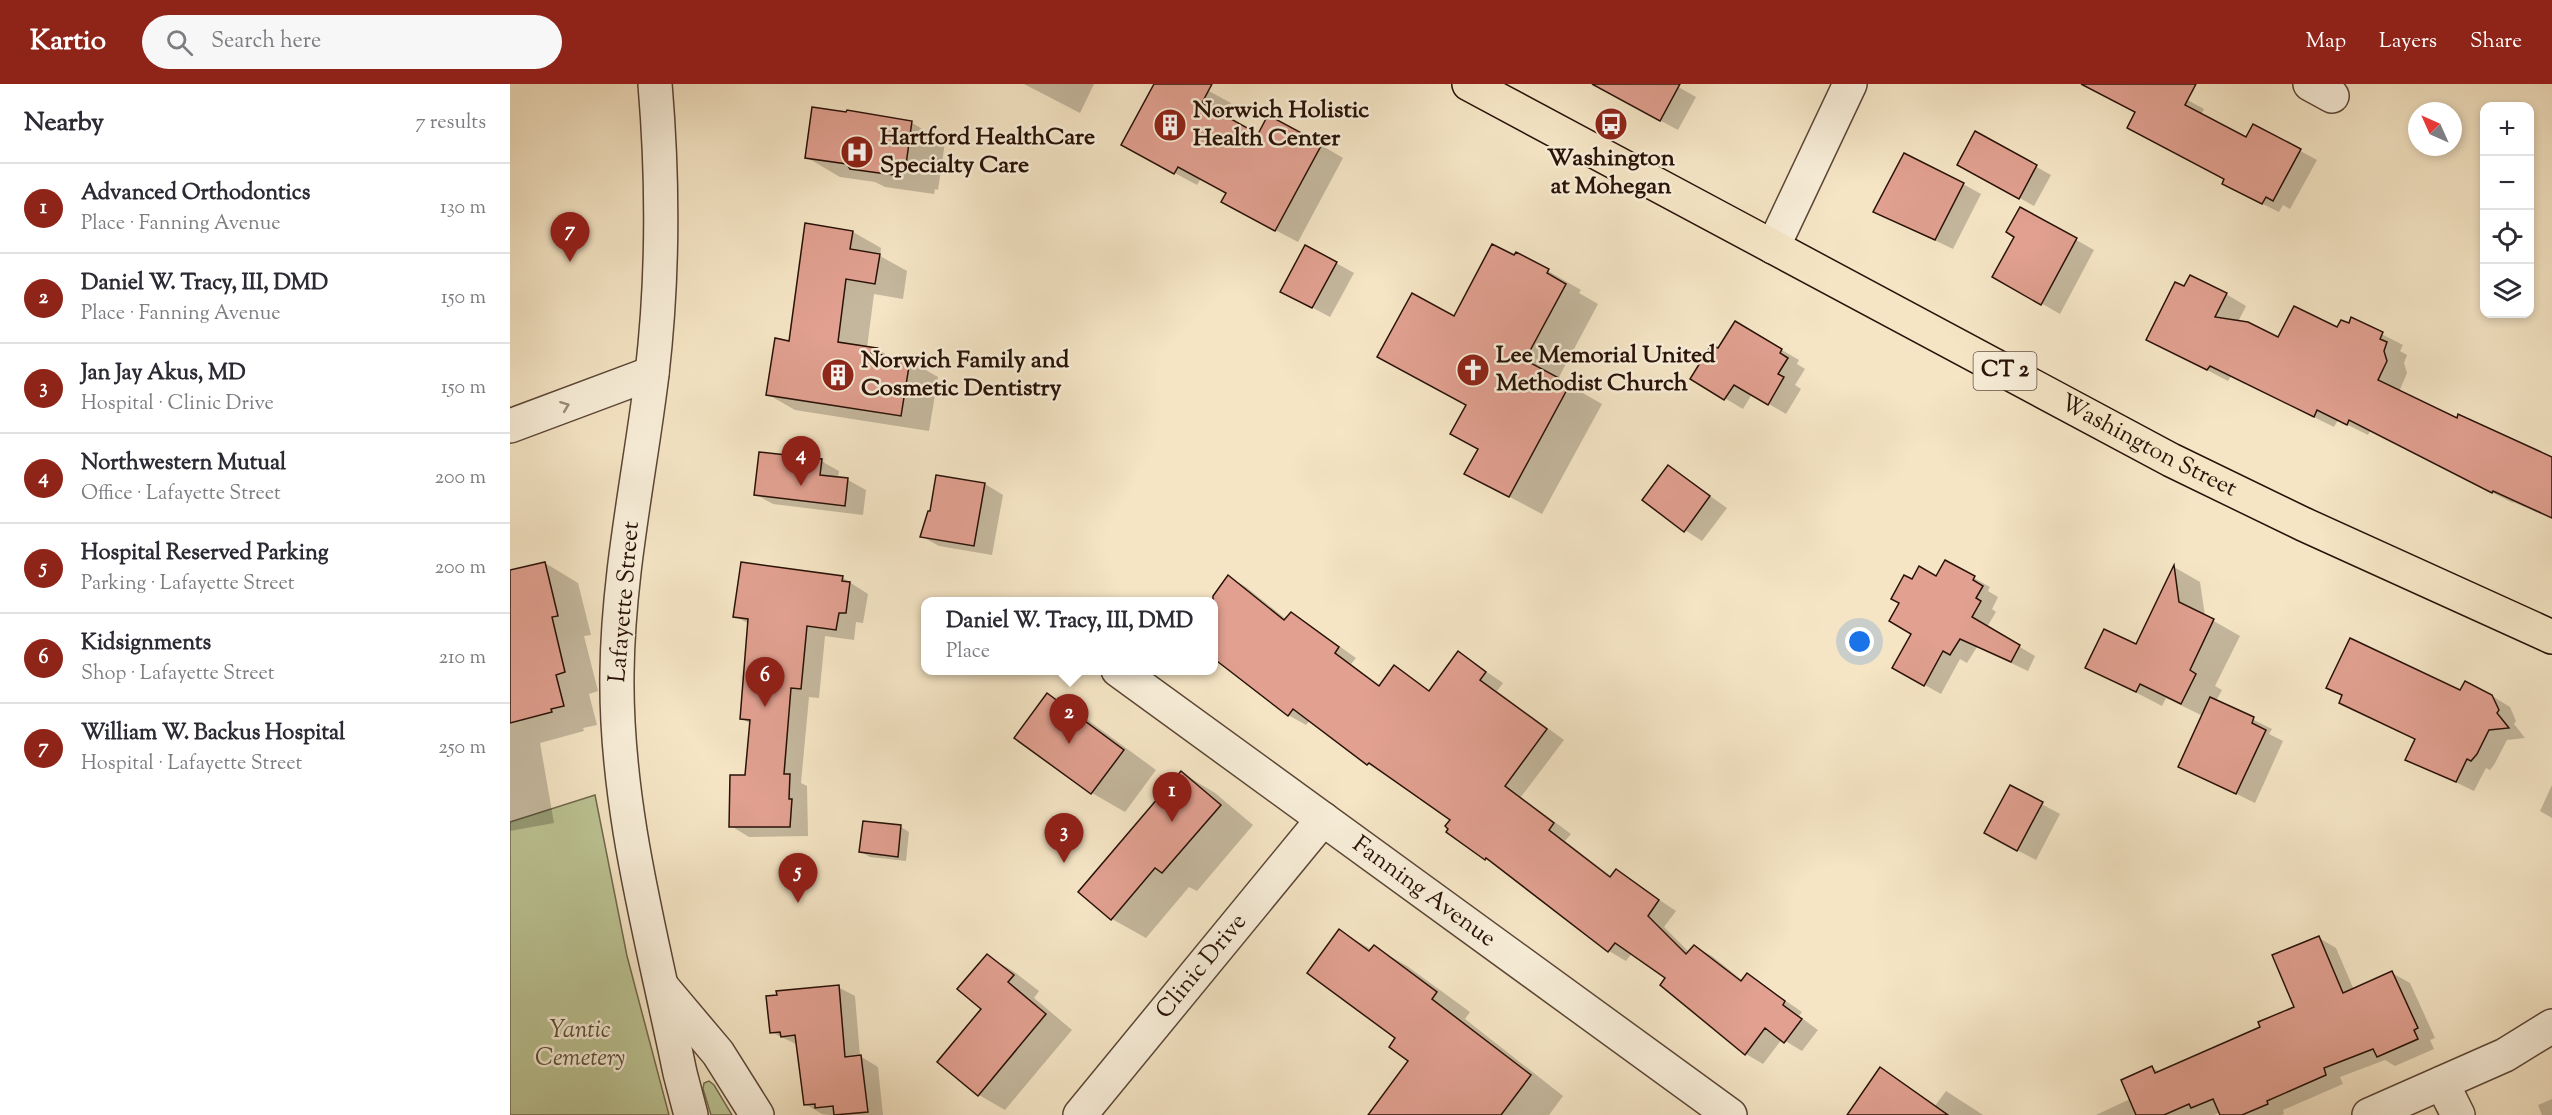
<!DOCTYPE html>
<html lang="en">
<head>
<meta charset="utf-8">
<style>
  body { margin:0; font-family:"Sorts Mill Goudy",serif; background:#f7f7f7; color:#2b2b33 }
  .controls { position:absolute; right:18px; top:18px; display:grid; overflow:hidden; border-radius:12px; box-shadow:0 3px 9px #0003 }
  .controls button { width:54px; height:54px; display:grid; place-items:center; padding:0; border:0; border-bottom:2px solid #e1e1e2; background:#fff; color:#2b2b33; font:30px sans-serif }
  .compass { position:absolute; left:1898px; top:18px; width:54px; height:54px; border-radius:50%; background:#fff; box-shadow:0 3px 9px #0003; rotate:315deg }
  .you { position:absolute; left:1350px; top:558px; width:21px; height:21px; margin:-15px; border:4px solid #fff; border-radius:50%; background:#1a73e8; box-shadow:0 0 0 9px #1a73e833 }
  .badge { display:grid; place-items:center; width:39px; height:39px; border-radius:50%; background:#8f2418; color:#fff; font-size:20px; font-weight:700 }
  .pin { position:absolute; translate:-50% -50px; filter:drop-shadow(0 2px 3px #0008) }
  .pin::after { content:''; position:absolute; top:32px; width:21px; height:18px; background:inherit; clip-path:polygon(0 0,100% 0,50% 100%) }
  .popup { position:absolute; left:411px; top:513px; width:297px; height:78px; box-sizing:border-box; display:grid; place-content:center; border-radius:12px; background:#fff; filter:drop-shadow(0 2px 4px #0005); font-size:20px; white-space:nowrap; color:#7c7c81 }
  .popup b { font-size:22px; color:#2b2b33 }
  .popup::after { content:''; position:absolute; left:50%; top:100%; margin-left:-12px; border:12px solid transparent; border-top-color:#fff }
  .list { margin:0; padding:0; list-style:none }
  h2 { display:flex; justify-content:space-between; align-items:center; height:78px; margin:0; padding:0 24px; font-size:26px }
  h2 small { font-size:20px; font-weight:400; color:#7c7c81 }
  .list li { display:grid; grid-template-columns:39px 1fr auto; gap:18px; align-items:center; box-sizing:border-box; height:90px; padding:0 24px; border-top:2px solid #e1e1e2 }
  .list b { display:block; font-size:22px; white-space:nowrap }
  .list p { margin:0; font-size:20px; white-space:nowrap; color:#7c7c81 }
  .list em { font-size:20px; font-style:normal; color:#7c7c81 }
  .icon { flex:none; width:33px; height:33px; fill:none; stroke:currentColor; stroke-width:2; stroke-linecap:round; stroke-linejoin:round }
  .map { position:relative; flex:none; width:2042px; height:1031px; overflow:hidden }
  header { display:flex; align-items:center; gap:36px; box-sizing:border-box; height:84px; padding:0 30px; background:#8f2418; color:#fff }
  header strong { font-size:28px }
  nav { display:flex; gap:33px; margin-inline-start:auto; font-size:21px }
  .search { width:420px; height:54px; background:#f7f7f7; display:flex; align-items:center; gap:15px; box-sizing:border-box; padding:0 21px; border-radius:33px; color:#7c7c81; font-size:22px }
  main { display:flex }
  aside { flex:1; background:#fff }
  .map>svg:first-child { display:block }
  .green { fill:#bcc494; stroke:#726a4e; stroke-width:1.5 }
  .shadow { fill:#0003 }
  .building { fill:#e1a090; stroke:#281107; stroke-width:1.5 }
  .lines { fill:none; stroke-linecap:round; stroke-linejoin:round }
  .minor-casing { stroke:#5b4636; stroke-width:36 }
  .highway-casing { stroke:#281107; stroke-width:36 }
  .minor { stroke:#f8eed9; stroke-width:33 }
  .highway { stroke:#f5e5c5; stroke-width:33 }
  .oneway { stroke:#9a8b7a }
  .labels { text-anchor:middle; dominant-baseline:central; stroke-width:5; stroke-linejoin:round; paint-order:stroke }
  .shield { fill:#f8eed9; stroke:#665346; stroke-width:1.5 }
  .shield-label { font-size:22px; font-weight:bold; fill:#281107 }
  .poi-label { font-size:24px; font-weight:bold; fill:#281107; stroke:#f8eed9; text-anchor:start }
  .street-label { font-size:24px; fill:#281107; stroke:#f8eed9 }
  .park-label { font-size:24px; font-style:italic; fill:#5c5038; stroke:#f8eed9 }
</style>
</head>
<body>
<header>
<strong>Kartio</strong>
<div class="search"><svg class="icon" aria-label="search" viewBox="0 0 24 24"><circle cx="10" cy="10" r="6"/><path d="M15 15l6 6"/></svg>Search here</div>
<nav><a>Map</a><a>Layers</a><a>Share</a></nav>
</header>
<main>
<aside>
<h2>Nearby<small>7 results</small></h2>
<ul class="list">
<li><span class="badge">1</span><div><b>Advanced Orthodontics</b><p>Place · Fanning Avenue</p></div><em>130 m</em></li>
<li><span class="badge">2</span><div><b>Daniel W. Tracy, III, DMD</b><p>Place · Fanning Avenue</p></div><em>150 m</em></li>
<li><span class="badge">3</span><div><b>Jan Jay Akus, MD</b><p>Hospital · Clinic Drive</p></div><em>150 m</em></li>
<li><span class="badge">4</span><div><b>Northwestern Mutual</b><p>Office · Lafayette Street</p></div><em>200 m</em></li>
<li><span class="badge">5</span><div><b>Hospital Reserved Parking</b><p>Parking · Lafayette Street</p></div><em>200 m</em></li>
<li><span class="badge">6</span><div><b>Kidsignments</b><p>Shop · Lafayette Street</p></div><em>210 m</em></li>
<li><span class="badge">7</span><div><b>William W. Backus Hospital</b><p>Hospital · Lafayette Street</p></div><em>250 m</em></li>
</ul>
</aside>
<div class="map">
<svg width="2042" height="1031" viewBox="0 0 2042 1031">
  <rect width="100%" height="100%" fill="#f5e5c5"/>
  <filter id="stains"><feTurbulence type="fractalNoise" baseFrequency=".00333" numOctaves="4"/><feColorMatrix values="0 0 0 0 .2 0 0 0 0 .09 0 0 0 0 .02 0 0 0 .5 -.17"/></filter>
  <radialGradient id="worn" r=".72"><stop offset=".6" stop-color="#630" stop-opacity="0"/><stop offset="1" stop-color="#630" stop-opacity=".3"/></radialGradient>
  <!-- green -->
  <g class="green">
    <path d="M85,711l32,161 42,159h-159v-293z"/>
    <path d="M199,997l5,4 18,30h-21l-8,-26 1,-6z"/>
  </g>
  <!-- shadow -->
  <g class="shadow">
    <path d="M514,0h70l-14,29z"/>
    <path d="M650,0h36l35,19 -7,13 34,20 63,9 22,13 -45,84 -53,-28 -17,-21 -27,-15 -4,7 -52,-28z"/>
    <path d="M1114,0h49l23,13 -18,33 -43,-23z"/>
    <path d="M1575,0h73l46,25 -3,6 46,24 7,-13 63,34 -27,49 -7,-4 -4,7 -39,-19 -14,-14 -89,-67z"/>
    <path d="M402,39l33,19 -7,48 -3,-1 -1,5 -49,-7 -10,-5 -35,-5 -34,-20z"/>
    <path d="M1465,49l76,42 -17,31 -75,-42z"/>
    <path d="M1453,100l18,10 -28,55 -78,-37z"/>
    <path d="M1511,125l73,41 -34,64 -66,-38 22,-40z"/>
    <path d="M343,148l28,16 -1,8 27,15 -4,28 -29,-5 -7,54 10,1 15,9 18,3 28,16 -9,54 -134,-21 -28,-16 23,-51z"/>
    <path d="M826,179l18,10 -24,44 -30,-16z"/>
    <path d="M1038,187l33,19 -2,3 19,11 -40,75 44,25 -60,110 -76,-40 13,-25 -12,-44 -12,-87z"/>
    <path d="M1675,204l41,6 20,12 -8,16 41,17 59,-10 11,-4 3,-6 51,26 -3,6 7,4 -3,8 3,10 -8,19 59,28 94,39v60l-39,-17v1l-143,-72 -2,4 -30,-15 -4,7 -103,-51 -3,5 -80,-42z"/>
    <path d="M1226,239l63,37 -2,4 8,5 -10,16 6,4 -15,25 -34,-20 -9,15 -51,-30 27,-29z"/>
    <path d="M311,377l18,10 -1,7 10,2 18,10 -3,25 -90,-11 -18,-10z"/>
    <path d="M1159,383l58,41 -25,33 -17,-11z"/>
    <path d="M427,392l48,8 18,11 -11,60 -53,-9 -18,-10 10,-23z"/>
    <path d="M35,479l33,20 13,52 -7,1 14,55 -9,3 8,31 -14,3 1,3 -44,12 14,80 -44,8v-259z"/>
    <path d="M233,480l100,14 25,16 -5,29 -7,-1 -2,18 -29,-4 -6,62 -10,-1 -8,86 6,3 1,50 -59,1 -18,-11 15,-50 5,-52 -10,-6 8,-94 -14,-8z"/>
    <path d="M1664,483l26,15 5,34 35,20 -25,50 7,4 -6,11 56,28 -3,5 14,7 -28,62 -75,-37 23,-50 -37,-18 -4,8 -75,-39 49,-21z"/>
    <path d="M719,493l17,10 41,33 4,-6 17,10 48,34 -5,6 30,22 14,-19 35,24 29,-38 44,30 -6,8 67,49 -43,57 50,37 -6,7 47,36 4,-6 60,40 -12,16 25,25 5,-6 18,10 31,25 5,-6 54,37 -3,4 19,14 -16,21 -20,-12 -19,25 -17,-10 -84,-69 5,-7 -35,-25 -6,8 -17,-10 -108,-83 -53,-37 4,-11 -84,-56 -58,-44 -4,5 -18,-10 -75,-58 -2,-55z"/>
    <path d="M1426,494h38l16,9 -2,4 10,6 -6,12 4,3 -9,15 48,29 -7,15 -51,-24 -10,16 -7,-4 -19,35 -47,-26 19,-35v-52z"/>
    <path d="M1818,603l133,5 31,4 18,11 6,14 -2,3 11,14 -18,2 -13,25 -4,5 -4,-2 -12,23 -67,-32 10,-19 -76,-38 3,-6z"/>
    <path d="M537,611l34,20 75,55 -31,42 -33,-19 -76,-56z"/>
    <path d="M672,689l33,20 38,32 -56,66 -8,-4 -43,51 -34,-19 -32,-27z"/>
    <path d="M2042,701v33l-12,-7z"/>
    <path d="M1500,703l50,27 -24,46 -32,-17z"/>
    <path d="M391,743l8,5 -3,29 -36,-4 -9,-5z"/>
    <path d="M830,847l32,19 2,-3 33,19 63,46 -5,7 98,77 -14,19h-179l40,-54z"/>
    <path d="M1809,854l17,10 18,42 38,-17 18,10 25,55 -5,2 4,9 -39,17 -10,-6 -45,17 3,7 -60,26 1,4 -3,1h-57l-4,-3 -6,3h-118l34,-16 22,-31 8,4 102,-44 34,-21z"/>
    <path d="M477,872l26,15 26,20 -5,7 38,32 -67,80 -26,-15 -40,-33 44,-54z"/>
    <path d="M328,903l17,9 5,60 18,11 5,48h-53l-8,-1 -17,-10 -7,-59 -27,-13z"/>
    <path d="M1370,985l55,37 11,-15 37,24h-114z"/>
    <path d="M2042,1015v16h-10l-4,-10z"/>
  </g>
  <!-- building -->
  <g class="building">
    <path d="M644,0h58l-10,19 56,31 10,-19 54,29 -47,87 -54,-29 5,-9 -48,-26 -4,7 -53,-29z"/>
    <path d="M1082,0h88l-20,37z"/>
    <path d="M1571,0h115l-11,21 61,32 7,-13 48,25 -28,52 -7,-4 -4,7 -40,-20 2,-5 -97,-51 8,-16z"/>
    <path d="M302,23l34,5 1,-2 65,11 -7,51 -3,-1 -1,5 -51,-7 -3,-5 -42,-6z"/>
    <path d="M1465,47l62,34 -18,34 -62,-34z"/>
    <path d="M1394,69l60,30 -29,57 -62,-28z"/>
    <path d="M1510,123l57,31 -36,67 -49,-28 22,-40 -8,-5z"/>
    <path d="M295,139l48,8 -3,18 30,5 -5,30 -29,-5 -8,63 39,6 -6,5 39,7 -9,56 -135,-21 9,-57 14,3z"/>
    <path d="M982,160l22,11 2,-3 33,17 -2,4 19,11 -41,76 45,24 -61,113 -45,-23 14,-25 -28,-15 16,-29 -89,-48 35,-64 42,23z"/>
    <path d="M795,161l32,17 -25,46 -32,-16z"/>
    <path d="M1680,191l37,18 -12,24 33,5 30,15 16,-31 43,21 4,-7 8,3 2,-6 32,15 -3,7 7,3 -3,9 3,10 -9,19 79,38 1,-4 94,43v61l-59,-27 -1,2 -143,-73 -2,5 -30,-15 -3,7 -104,-51 -3,4 -61,-30 29,-58 9,4z"/>
    <path d="M1225,237l47,28 -2,4 8,5 -10,16 6,3 -16,28 -34,-20 -10,15 -34,-21 21,-34 7,3z"/>
    <path d="M249,368l63,7 -2,16 28,3 -3,28 -91,-11z"/>
    <path d="M1158,381l42,31 -26,36 -42,-32z"/>
    <path d="M426,391l49,8 -11,63 -54,-9 8,-26h2z"/>
    <path d="M1435,476l30,16 -2,4 10,6 -7,12 5,3 -9,16 48,28 -9,17 -51,-23 -10,16 -7,-4 -19,35 -32,-18 19,-34 -22,-13 10,-18 -8,-4 13,-24 8,4 7,-13 17,10z"/>
    <path d="M35,478l13,54 -6,1 13,55 -9,3 8,31 -13,3 1,3 -42,11v-153z"/>
    <path d="M231,478l102,14 -1,5 8,1 -4,31h-7l-3,17 -29,-4 -6,63 -10,-1 -7,86h6l-1,25h3l-2,28h-61l1,-52h15l5,-55 -10,-1 8,-100 -15,-2z"/>
    <path d="M1664,481l5,37 35,17 -24,51 6,4 -15,30 -41,-20 -4,8 -51,-24 19,-39 32,15z"/>
    <path d="M718,491l56,45 7,-8 48,35 -4,6 44,33 15,-21 35,26 29,-40 28,21 -6,8 67,49 -42,57 49,37 -5,7 61,47 6,-8 43,31 -11,16 38,38 8,-9 47,36 6,-8 38,28 -2,4 19,14 -18,24 -19,-15 -20,27 -85,-70 5,-7 -50,-35 -7,9 -122,-94 -1,2 -39,-28 2,-3 -3,-3 5,-6 -81,-57 -2,2 -74,-56 -5,7 -75,-58v-62z"/>
    <path d="M1840,554l110,52 5,-9 27,14 7,15 -2,3 12,15 -20,2 -12,24 -6,7 -4,-2 -11,23 -51,-22 10,-21 -76,-36 3,-8 -16,-7z"/>
    <path d="M537,609l77,57 -33,44 -77,-56z"/>
    <path d="M1700,613l44,20 -2,6 14,7 -30,64 -58,-27z"/>
    <path d="M671,687l40,34 -59,68 -7,-5 -44,52 -33,-28z"/>
    <path d="M1500,701l33,17 -26,49 -33,-18z"/>
    <path d="M353,737l38,4 -3,32 -39,-5z"/>
    <path d="M829,845l30,22 5,-6 63,47 -5,7 99,76 -30,40h-133l40,-54 -19,-14 6,-9 -88,-65z"/>
    <path d="M1809,852l24,57 49,-22 26,57 -4,2 4,9 -41,18 -4,-8 -49,19 2,7 -59,26 1,3 -26,11h-22l-7,-16 -22,9 -2,-4 -25,11h-28l-15,-35 31,-14 3,7 105,-46 -2,-5 36,-15 -22,-52z"/>
    <path d="M477,870l27,21 -6,7 38,32 -68,82 -41,-34 44,-53 -24,-20z"/>
    <path d="M329,901l6,72 16,-2 7,57 -34,3 -1,-9 -18,2v-4l-11,1 -9,-70 -14,2 -1,-5 -10,1 -4,-37 11,-1 -1,-4z"/>
    <path d="M1370,983l68,48h-101z"/>
  </g>
  <g class="lines">
    <!-- minor casing -->
    <g class="minor-casing">
      <g id="minor">
        <path d="M145,0c8,95 8,195 -3,290 -12,99 -34,199 -35,299 -2,135 36,268 63,400l11,42"/>
        <path d="M1800,0l22,12"/>
        <path d="M1263,163l77,-163"/>
        <path d="M0,342l142,-53"/>
        <path id="s1" d="M608,586l612,445"/>
        <path d="M154,905l54,64 39,62"/>
        <path d="M1932,999l16,32"/>
        <path id="s2" d="M570,1031l243,-296"/>
        <path d="M1859,1031l136,-60 47,-29"/>
      </g>
    </g>
    <!-- highway casing -->
    <g class="highway-casing">
      <g id="highway">
        <path id="s3" d="M959,0l702,376 132,64 249,113"/>
      </g>
    </g>
    <!-- minor -->
    <use href="#minor" class="minor"/>
    <!-- highway -->
    <use href="#highway" class="highway"/>
  </g>
  <!-- one-way arrows -->
  <defs><path id="oneway-chevron" d="M-2-3.5L2.5 0L-2 3.5" fill="none" stroke-width="1.6" stroke-linecap="round" stroke-linejoin="round" transform="scale(1.5)"/></defs>
  <use class="oneway" href="#oneway-chevron" transform="translate(55 322) rotate(-21)"/>
  <!-- icons -->
  <defs>
    <g id="bus-disc" transform="scale(1.725)"><circle r="9.5" fill="#8f2418" stroke="#f8eed9"/><path d="M-5-6H5V4H4V6H2V4H-2V6H-4V4H-5ZM-3.5-4V0h7V-4ZM-3.5 1.2v1.5H-2V1.2ZM2 1.2v1.5H3.5V1.2Z" fill="#fff"/></g>
    <g id="building-disc" transform="scale(1.725)"><circle r="9.5" fill="#8f2418" stroke="#f8eed9"/><path d="M-4-6H4V6H1V3H-1V6H-4ZM-2.5-4.3h1.7v1.8h-1.7ZM.8-4.3h1.7v1.8H.8ZM-2.5-1h1.7V.8h-1.7ZM.8-1h1.7V.8H.8Z" fill="#fff"/></g>
    <g id="hospital-disc" transform="scale(1.725)"><circle r="9.5" fill="#8f2418" stroke="#f8eed9"/><path d="M-5-5h3v3.5h4V-5h3V5h-3V1.5h-4V5h-3Z" fill="#fff"/></g>
    <g id="church-disc" transform="scale(1.725)"><circle r="9.5" fill="#8f2418" stroke="#f8eed9"/><path d="M-1.2-6h2.4v3.5h3.3v2.4h-3.3V6h-2.4V-.1h-3.3v-2.4h3.3Z" fill="#fff"/></g>
  </defs>
  <g fill-rule="evenodd">
    <use href="#bus-disc" x="1101" y="40"/>
    <use href="#building-disc" x="660" y="41"/>
    <use href="#hospital-disc" x="347" y="68"/>
    <use href="#church-disc" x="963" y="286"/>
    <use href="#building-disc" x="328" y="291"/>
  </g>
  <g class="labels">
    <!-- shield labels -->
    <rect class="shield" x="1463.5" y="268" width="63" height="38" rx="4.5"/>
    <g class="shield-label">
      <text x="1495" y="287">CT 2</text>
    </g>
    <!-- poi labels -->
    <g class="poi-label">
      <text x="683" y="27">Norwich Holistic<tspan x="683" dy="28">Health Center</tspan></text>
      <text x="370" y="54">Hartford HealthCare<tspan x="370" dy="28">Specialty Care</tspan></text>
      <text x="1101" y="75" text-anchor="middle">Washington<tspan x="1101" dy="28">at Mohegan</tspan></text>
      <text x="986" y="272">Lee Memorial United<tspan x="986" dy="28">Methodist Church</tspan></text>
      <text x="351" y="277">Norwich Family and<tspan x="351" dy="28">Cosmetic Dentistry</tspan></text>
    </g>
    <!-- street labels -->
    <g class="street-label">
      <text stroke="none"><textPath href="#s3" startOffset="770">Washington Street</textPath></text>
      <text transform="translate(115 518) rotate(-85)">Lafayette Street</text>
      <text stroke="none"><textPath href="#s1" startOffset="378">Fanning Avenue</textPath></text>
      <text stroke="none"><textPath href="#s2" startOffset="192">Clinic Drive</textPath></text>
    </g>
    <!-- park labels -->
    <g class="park-label">
      <text x="70" y="947">Yantic<tspan x="70" dy="28">Cemetery</tspan></text>
    </g>
  </g>
  <rect width="100%" height="100%" filter="url(#stains)"/>
  <rect width="100%" height="100%" fill="url(#worn)"/>
</svg>
<div class="controls">
<button>+</button>
<button>−</button>
<button><svg class="icon" aria-label="locate" viewBox="0 0 24 24"><circle cx="12" cy="12" r="6"/><path d="M12 2v4M12 18v4M2 12h4M18 12h4"/></svg></button>
<button><svg class="icon" aria-label="layers" viewBox="0 0 24 24"><path d="M12 4l9 5-9 5-9-5zM3 14l9 5 9-5"/></svg></button>
</div>
<svg class="compass" viewBox="-18 -18 36 36"><path d="M0-13l5 13h-10z" fill="#e53935"/><path d="M0 13l5-13h-10z" fill="#7c7c81"/></svg>
<div class="you"></div>
<div class="pin badge" style="left:662px;top:738px">1</div>
<div class="pin badge" style="left:559px;top:660px">2</div>
<div class="popup"><b>Daniel W. Tracy, III, DMD</b>Place</div>
<div class="pin badge" style="left:554px;top:779px">3</div>
<div class="pin badge" style="left:291px;top:402px">4</div>
<div class="pin badge" style="left:288px;top:819px">5</div>
<div class="pin badge" style="left:255px;top:623px">6</div>
<div class="pin badge" style="left:60px;top:178px">7</div>
</div>
</main>
</body>
</html>
